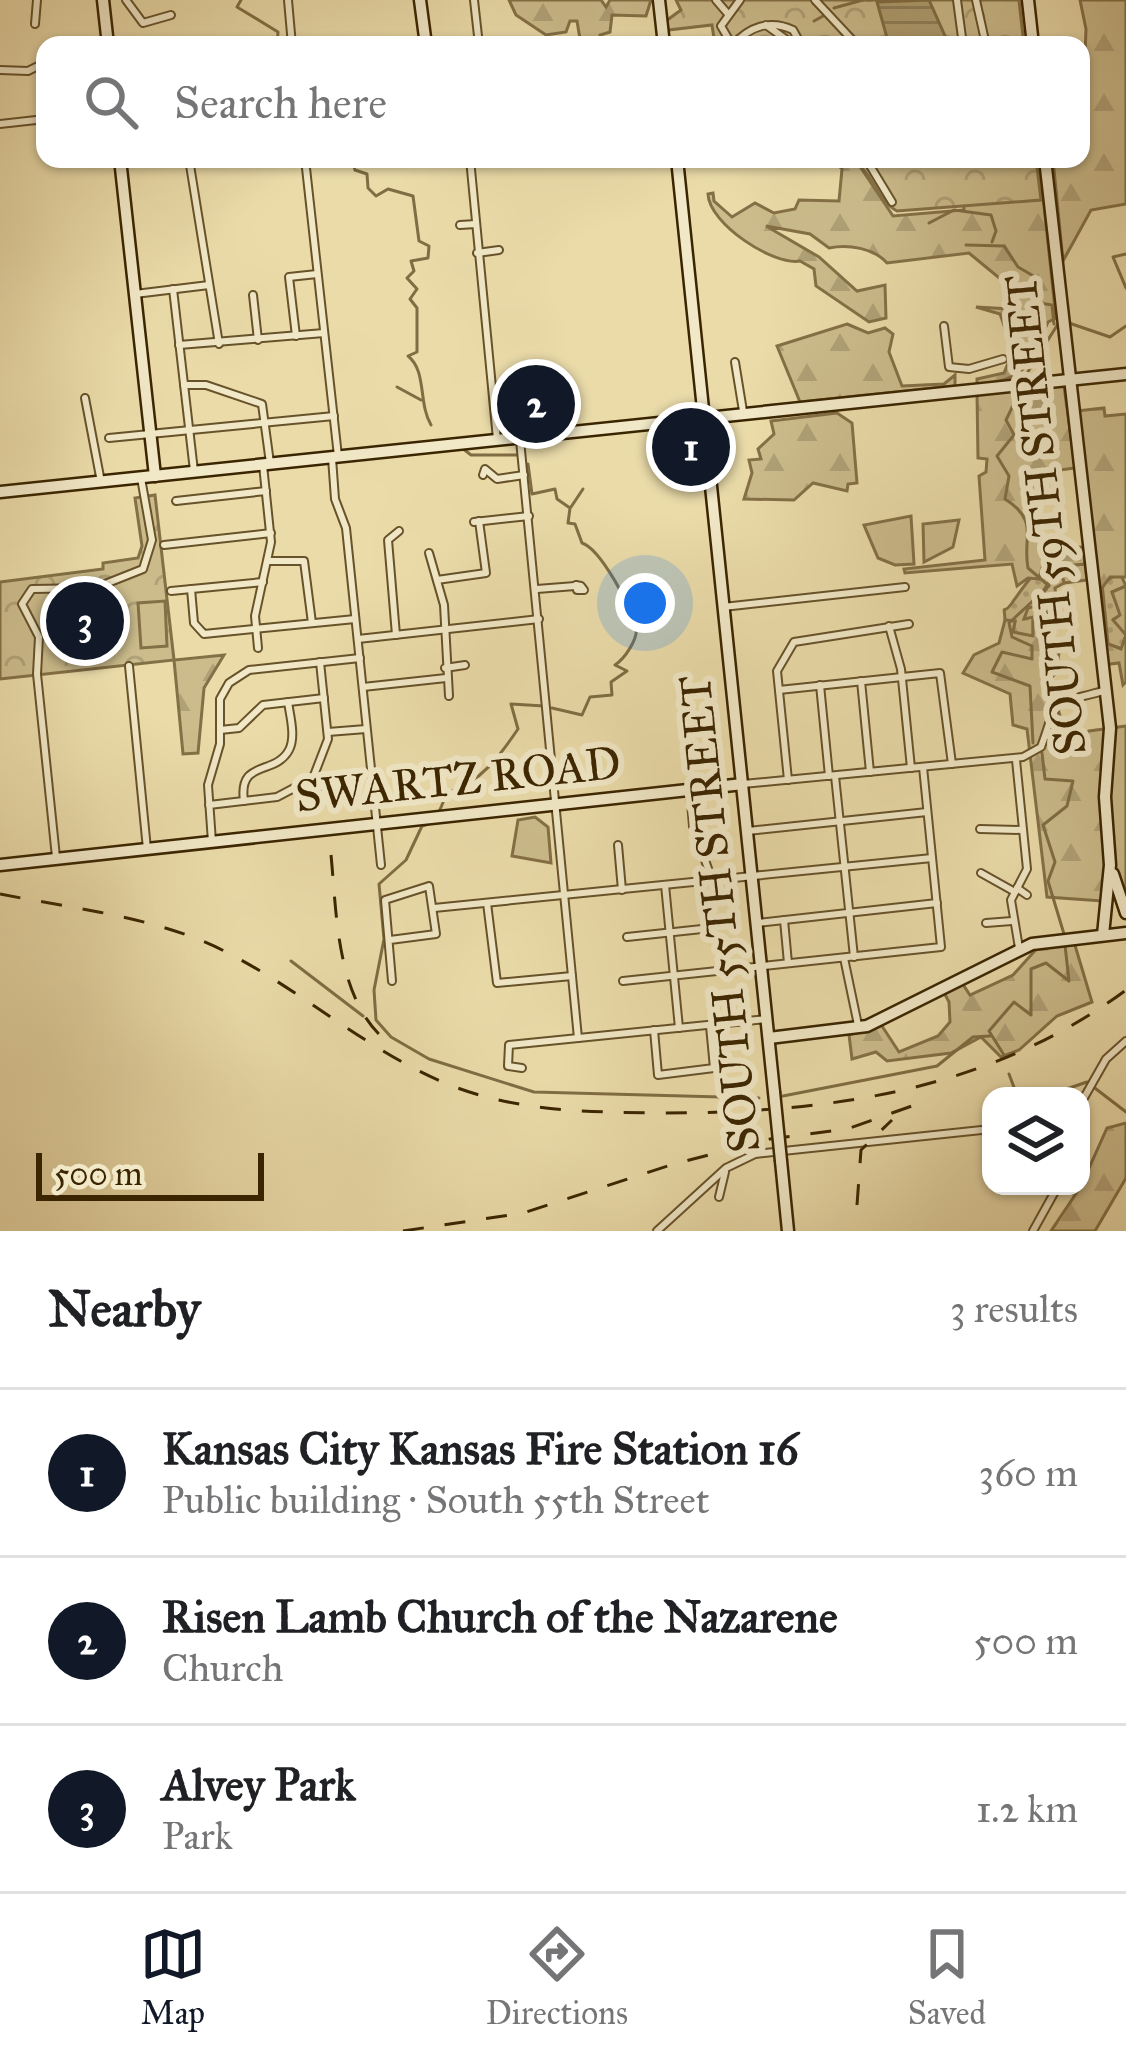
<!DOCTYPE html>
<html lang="en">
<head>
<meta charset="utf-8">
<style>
  body { margin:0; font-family:"IM FELL Great Primer",serif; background:#f2f2f2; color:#202124 }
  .controls { position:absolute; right:36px; bottom:36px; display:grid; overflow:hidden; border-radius:24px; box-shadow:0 3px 9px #0004 }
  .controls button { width:108px; height:108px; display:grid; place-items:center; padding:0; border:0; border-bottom:3px solid #e0e0e0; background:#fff; color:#202124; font:60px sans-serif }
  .scale { position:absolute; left:36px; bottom:30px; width:228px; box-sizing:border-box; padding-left:12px; border:6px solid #3b2500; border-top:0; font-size:33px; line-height:42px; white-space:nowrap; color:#3b2500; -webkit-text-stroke:9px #f1e8c7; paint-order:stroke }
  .you { position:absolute; left:645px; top:603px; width:42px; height:42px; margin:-30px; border:9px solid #fff; border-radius:50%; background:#1a73e8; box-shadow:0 0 0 18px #1a73e833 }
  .badge { display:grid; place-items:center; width:78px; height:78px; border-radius:50%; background:#111827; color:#fff; font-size:39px; font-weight:700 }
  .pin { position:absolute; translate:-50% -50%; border:6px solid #fff; box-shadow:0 3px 12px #0006 }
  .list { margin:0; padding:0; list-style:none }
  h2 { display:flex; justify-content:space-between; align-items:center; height:156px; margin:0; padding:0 48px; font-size:51px }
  h2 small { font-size:39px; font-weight:400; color:#757577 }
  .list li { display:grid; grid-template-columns:78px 1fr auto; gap:36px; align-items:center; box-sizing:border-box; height:168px; padding:0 48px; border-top:3px solid #e0e0e0 }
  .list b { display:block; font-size:45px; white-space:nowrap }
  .list p { margin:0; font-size:39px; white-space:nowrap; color:#757577 }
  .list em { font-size:39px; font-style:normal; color:#757577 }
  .icon { flex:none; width:66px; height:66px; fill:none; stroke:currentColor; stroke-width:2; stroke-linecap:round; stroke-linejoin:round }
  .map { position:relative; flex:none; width:1126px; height:1231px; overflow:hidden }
  .search { position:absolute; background:#fff; box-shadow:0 3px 9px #0004; left:36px; right:36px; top:36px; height:132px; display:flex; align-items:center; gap:30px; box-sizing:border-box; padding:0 42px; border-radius:24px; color:#757577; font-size:45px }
  .sheet { height:660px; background:#fff }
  nav { display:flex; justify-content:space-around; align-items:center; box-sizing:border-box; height:168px; border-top:3px solid #e0e0e0; background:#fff; font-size:33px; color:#757577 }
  nav a { display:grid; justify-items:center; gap:6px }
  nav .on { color:#111827 }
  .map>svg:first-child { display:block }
  .grass { fill:url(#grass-dots); stroke:#847046; stroke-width:3 }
  .forest { fill:url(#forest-firs); stroke:#847046; stroke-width:3 }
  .park { fill:url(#park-crowns); stroke:#847046; stroke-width:3 }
  .pitch { fill:#ccbc8c; stroke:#847046; stroke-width:3 }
  .water { fill:url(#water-rules); stroke:#806d43; stroke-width:3 }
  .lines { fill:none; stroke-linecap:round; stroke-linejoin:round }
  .stream { stroke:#806d43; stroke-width:3 }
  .street-casing { stroke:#67522a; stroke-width:10 }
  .secondary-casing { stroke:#3b2500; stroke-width:15 }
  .street { stroke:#f1e8c7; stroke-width:6 }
  .secondary { stroke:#f1e8c7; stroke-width:10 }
  .rail { stroke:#3b2500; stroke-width:3; stroke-dasharray:21 21; stroke-linecap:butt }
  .secondary-bridge-casing { stroke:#3b2500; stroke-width:15; stroke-linecap:butt }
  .secondary-bridge { stroke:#f1e8c7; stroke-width:10 }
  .labels { text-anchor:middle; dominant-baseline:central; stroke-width:12; stroke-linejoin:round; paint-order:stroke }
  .street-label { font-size:45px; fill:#3b2500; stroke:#f1e8c7 }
</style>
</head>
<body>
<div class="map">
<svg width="1126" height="1231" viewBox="0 0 1126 1231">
  <defs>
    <pattern id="grass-dots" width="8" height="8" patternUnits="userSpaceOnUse" patternTransform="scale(3)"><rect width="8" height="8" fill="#ccbc8c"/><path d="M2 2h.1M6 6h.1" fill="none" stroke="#b0a177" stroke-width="1.8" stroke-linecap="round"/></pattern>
    <pattern id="forest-firs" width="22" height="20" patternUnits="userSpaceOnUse" patternTransform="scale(3)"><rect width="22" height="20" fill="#ccbc8c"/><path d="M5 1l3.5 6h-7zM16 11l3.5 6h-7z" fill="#b0a177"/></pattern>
    <pattern id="park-crowns" width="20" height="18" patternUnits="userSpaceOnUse" patternTransform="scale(3)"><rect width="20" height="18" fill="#ccbc8c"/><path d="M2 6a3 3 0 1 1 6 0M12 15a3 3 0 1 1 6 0" fill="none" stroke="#b0a177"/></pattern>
    <pattern id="water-rules" width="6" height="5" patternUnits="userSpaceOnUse" patternTransform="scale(3)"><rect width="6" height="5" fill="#ae9d70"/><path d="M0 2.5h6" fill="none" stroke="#8f805a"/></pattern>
  </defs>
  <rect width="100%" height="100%" fill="#eadba9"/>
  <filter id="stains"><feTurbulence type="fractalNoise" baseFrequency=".00167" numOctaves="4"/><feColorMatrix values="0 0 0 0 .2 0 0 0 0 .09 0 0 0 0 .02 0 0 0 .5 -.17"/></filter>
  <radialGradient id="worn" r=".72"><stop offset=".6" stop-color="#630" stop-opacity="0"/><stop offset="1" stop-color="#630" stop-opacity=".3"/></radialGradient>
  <!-- grass -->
  <g class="grass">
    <path d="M1085,564l2,16 -23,3 -2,-8 -13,7 -23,36 7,-1v20l-20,-5 2,-11 -10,-1c-1,-19 -3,-3 7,-17 26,-37 23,-34 73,-39z"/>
    <path d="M1120,573l6,13 -14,6 9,23 -7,4 12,16 -4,14 -14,-5 -6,-61z"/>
  </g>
  <!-- forest -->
  <g class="forest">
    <path d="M509,0h92l5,7 4,-7h41l-5,16 -34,-1 -2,17 -10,3 1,10h-20l-4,-24h-7l-4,11 -20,3 -30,-20z"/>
    <path d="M1080,0h46v204l-35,6 -28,51 -10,-102h28l5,-130z"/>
    <path d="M831,159l28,6 34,51 71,-6 -5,-51h80l17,159 -8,4c-19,44 -21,57 -71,63v-6l27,-6 9,-22 -13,-37 -24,-7 35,2 7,-7 -15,-21 -34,-28 -82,10c-13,-15 -39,-19 -58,-15l-19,-14 -44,-8 53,31 38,34 28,-6 1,33 -17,4 -53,-36 -2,-17 -14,-8c-26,5 -91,-37 -92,-67l5,-1 1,8 18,16 23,-14 19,10 21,-4 4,-9 40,1 3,-32z"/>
    <path d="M847,324l21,9 17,-5 8,6 -4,18 13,34 42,-2 11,-9v11l-155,16 -23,-56z"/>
    <path d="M1064,386l11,82 -45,6 11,77 42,-4 2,17 -43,4 -3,11 -11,-1 -11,8 -5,-22 -107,9 -1,-4 81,-9 -6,-84 7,-4 1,-13 -9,-1 -1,-65z"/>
    <path d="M1104,408l1,8 21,-2v163h-16l-11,15 9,52 13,5 5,-14 -13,-15 7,-5 -8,-23 14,-6v96l-3,3 -4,-22 -17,2 -26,-254z"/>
    <path d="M837,413l15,10 5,60 -9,1 -1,7 -34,-8 -19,17 -50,-1 8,-26 -3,-13 12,-1 -3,-10 16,-15 -3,-13z"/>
    <path d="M1062,575l2,8 -9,5 2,21 -10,3 2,13 -6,10 16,18 -3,20 -7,7 19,62 21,-11 37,-5v173l-10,-28 -14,30 -55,-4 -20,-168 -14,-4 -3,-31 -47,-21 11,-18 25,-12 6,-23 10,1 -2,11 20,4v-19l-9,2 4,-11 8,-2 14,-24z"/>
    <path d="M224,655l-20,33 -6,65 -15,1 -9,-94z"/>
    <path d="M1074,942l18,60 -35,14 -38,34 -18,7 -20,-20 -30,16 -64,8 -11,-9 -24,7 -3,-24 31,-12 19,29 39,-16 12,-14 -1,-20 -7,-13 18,-9 10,15 43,-20 28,-31z"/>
    <path d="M1126,1123v55l-31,53h-44l30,-45 26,-58z"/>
  </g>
  <!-- park -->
  <g class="park">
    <path d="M676,0h343l5,45h-309l-3,-20 -44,5 -2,-9 15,-11z"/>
    <path d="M847,159h189l5,41 -144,11c-23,-12 -23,-43 -50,-52z"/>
    <path d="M155,495l19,165 -174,19v-97l103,-13v-6l35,-5 4,-12 -7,-48z"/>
  </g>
  <!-- pitch -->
  <g class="pitch">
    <path d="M911,516l3,48 -19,1 -17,-7 -14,-33z"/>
    <path d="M959,520l-6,27 -29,15 -1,-38z"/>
    <path d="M165,601l2,45 -26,2 -3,-45z"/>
    <path d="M72,604l50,19 -12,32 -50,-20z"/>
    <path d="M535,817l13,10 3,36 -39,-7 6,-36z"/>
  </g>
  <!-- water -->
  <path class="water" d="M929,0l20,45h-60l-12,-43z"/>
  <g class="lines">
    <!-- stream -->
    <g class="stream">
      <path d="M241,0l-4,7 41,25 -1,13"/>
      <path d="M867,0h4"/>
      <path d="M834,8l29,-8"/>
      <path d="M814,21l11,-6"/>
      <path d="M352,159l3,11 12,4 1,14 8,8 12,-7 25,7 6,45 10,5 -1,12 -17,3 3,10 -7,7 10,11 -7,10 7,9v44l-9,4c19,15 10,47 23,69"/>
      <path d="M929,223l25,-13 37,5 5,16 -4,11"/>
      <path d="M966,245l38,1 14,21 19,11 -4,24 19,3 2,19"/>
      <path d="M1126,254l-13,3 13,31"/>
      <path d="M1069,323l41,14 16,-11"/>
      <path d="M1024,378l34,-54"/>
      <path d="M397,387l24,13"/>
      <path d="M1020,391l-14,29 8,15 -17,21 12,20 -4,23c35,22 17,39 23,69l21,18 -40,37 3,14 20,9v13l-30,-7 -10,20 38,14 3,57"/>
      <path d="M462,448l9,7h46"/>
      <path d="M528,464l4,30 23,-5 2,10 13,9 -2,15 7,1 7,19c19,6 50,66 54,83 3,13 -12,33 -21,39l12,6 -16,11 1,13 -22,2 -8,18 -30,-7"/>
      <path d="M571,507l12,-18"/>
      <path d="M1042,753l3,26 28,2 -6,25 -24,19 12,37 -7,19 16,53"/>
      <path d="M439,812l8,-19c34,-10 54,-39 71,-64l-7,-25 33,2"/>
      <path d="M438,821l-16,5 -16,34 -27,24 5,55 -10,51 2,30 15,17 38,22 105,33 225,6"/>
      <path d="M291,961l72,55"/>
      <path d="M1004,1055l-15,-24 25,-29 17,13v-46l15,-6 23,18 -4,-36"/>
      <path d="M1009,1074l6,16 10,6"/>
      <path d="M783,1096l154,-30 36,-29 17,-1"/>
      <path d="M1046,1096l41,-14 39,30"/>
    </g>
    <!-- street casing -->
    <g class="street-casing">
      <g id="street">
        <path d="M126,0l17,23 28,-8"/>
        <path d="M288,0l4,45"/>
        <path d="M474,0l5,45"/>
        <path d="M716,0l12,14"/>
        <path d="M815,0l42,45"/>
        <path d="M957,0l6,45"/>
        <path d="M976,0l10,45"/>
        <path d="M35,24l2,-24"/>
        <path d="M732,45l-11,-19 19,-26"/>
        <path d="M733,45c16,-18 37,-26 60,-15l5,9 -7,4 -25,-18"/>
        <path d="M0,70l28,1 14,-7"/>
        <path d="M0,124l45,-5"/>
        <path d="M189,159l30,185"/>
        <path d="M305,159l33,297"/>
        <path d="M470,159l27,280"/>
        <path d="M866,159l26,43"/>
        <path d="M460,225l16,-1"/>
        <path d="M477,253l22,-3"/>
        <path d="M173,289l21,182"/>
        <path d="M135,294l74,-9"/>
        <path d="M253,295l5,45"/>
        <path d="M944,326l5,41 20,2 34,-10"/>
        <path d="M296,336l-7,-59 28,-3"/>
        <path d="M179,345l145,-12"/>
        <path d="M735,362l8,49"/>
        <path d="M184,385h22l56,19 8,59"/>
        <path d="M85,398l16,84"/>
        <path d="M672,423l5,17 28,1"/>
        <path d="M109,438l225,-22"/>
        <path d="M520,440l58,598"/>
        <path d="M332,458l3,41 11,29 35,337"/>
        <path d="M483,475l2,-6 12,10 27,-4"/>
        <path d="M176,501l90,-10"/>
        <path d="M474,522l55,-6"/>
        <path d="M164,545l107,-12"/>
        <path d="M429,553l15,52 5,91"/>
        <path d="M270,561h34l8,62"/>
        <path d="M437,580l49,-7 -7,-52"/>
        <path d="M576,585l5,1 3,4h-7z"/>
        <path d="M191,589l3,34 10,11 151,-15"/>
        <path d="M537,589l38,-3"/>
        <path d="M171,591l92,-9"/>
        <path d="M723,607l182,-20"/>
        <path d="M889,626l12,43 10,99"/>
        <path d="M396,635l-8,-95 11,-9"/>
        <path d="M358,639l181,-20"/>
        <path d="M258,648l-3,-32 16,-74 -8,-77"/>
        <path d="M129,666l18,183"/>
        <path d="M445,668l20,-3"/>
        <path d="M861,681l9,91"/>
        <path d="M820,685l9,91"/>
        <path d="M363,687l83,-9"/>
        <path d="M779,690l161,-17 12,91"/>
        <path d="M220,730l19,-2 24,-23 61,-7"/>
        <path d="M328,732l38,-3"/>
        <path d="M1016,760l11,109 -16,31 8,48"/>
        <path d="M835,776l19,181"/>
        <path d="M313,778l13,11"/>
        <path d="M788,780l-11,-109 17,-29 115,-18"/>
        <path d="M743,784l280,-27 18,-10c19,-51 4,-40 62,-56"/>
        <path d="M690,791l3,35 19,54"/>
        <path d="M244,801c-6,-42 31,-25 45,-51 7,-13 1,-34 -1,-48"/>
        <path d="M209,805l68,-8 36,-19 15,-39 -8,-77"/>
        <path d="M980,829l42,1"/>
        <path d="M748,831l179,-19"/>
        <path d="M212,842l-4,-57 12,-41v-45l9,-16 20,-13 111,-12"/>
        <path d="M618,845l4,45"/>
        <path d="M56,857l-19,-183 2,-37 -17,-33 10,-15 63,-1 48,-19 9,-29 -11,-62"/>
        <path d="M981,873l34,19"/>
        <path d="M665,885l14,143"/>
        <path d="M1017,888l10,7"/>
        <path d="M487,903l10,80 75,-7"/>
        <path d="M434,908l498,-50"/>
        <path d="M784,920l4,43"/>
        <path d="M758,923l179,-20"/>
        <path d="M986,923l26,-2"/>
        <path d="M627,937l75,-8"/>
        <path d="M390,940l46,-6 -7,-48 -44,14 7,81"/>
        <path d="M844,958l14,67"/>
        <path d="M623,981l318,-34 -18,-180"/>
        <path d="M654,1030l4,45 56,-7 -4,-42"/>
        <path d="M522,1068l-14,-2 1,-21 258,-26"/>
        <path d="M1081,1103l25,-44 20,-18"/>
        <path d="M1081,1135v11"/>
        <path d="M719,1197l6,-25"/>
        <path d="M657,1231l69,-63 29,-14 236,-25"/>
        <path d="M1033,1231l25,-45"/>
      </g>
    </g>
    <!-- secondary casing -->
    <g class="secondary-casing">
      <g id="secondary">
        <path d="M103,0l5,45"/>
        <path d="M420,0l6,45"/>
        <path d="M659,0l5,45"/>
        <path d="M1028,0l5,45"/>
        <path d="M120,159l35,317"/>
        <path d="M677,159l97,933"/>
        <path d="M1045,159l65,569 -5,69 5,68 -7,70"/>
        <path d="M0,492l1126,-118"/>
        <path d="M0,865l743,-81"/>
        <path d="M1113,874l13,39"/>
        <path d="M769,1038l98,-12 165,-82 94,-11"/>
        <path d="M781,1161l7,70"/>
      </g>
    </g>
    <!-- street -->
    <use href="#street" class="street"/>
    <!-- secondary -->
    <use href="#secondary" class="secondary"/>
    <!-- rail -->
    <g class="rail">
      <path d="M331,855c6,61 5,148 59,189"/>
      <path d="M0,894c75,15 160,23 228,59 78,40 144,102 227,134 67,25 135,25 206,26 166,0 327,-21 465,-123"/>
      <path d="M857,1205l4,-55 31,-30"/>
      <path d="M403,1231l120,-18 151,-49 96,-25 77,-10 79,-28"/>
    </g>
    <!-- secondary-bridge casing -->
    <g class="secondary-bridge-casing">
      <path id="secondary-bridge" d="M774,1092l7,69"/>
    </g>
    <!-- secondary-bridge -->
    <use href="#secondary-bridge" class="secondary-bridge"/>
  </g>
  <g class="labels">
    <!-- street labels -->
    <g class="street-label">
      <text transform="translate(1045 515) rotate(-96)">SOUTH 59TH STREET</text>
      <text transform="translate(458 779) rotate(-6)">SWARTZ ROAD</text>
      <text transform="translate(719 914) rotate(-96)">SOUTH 55TH STREET</text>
    </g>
  </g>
  <rect width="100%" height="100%" filter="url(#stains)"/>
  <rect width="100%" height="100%" fill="url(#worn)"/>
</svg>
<div class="controls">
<button><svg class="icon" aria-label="layers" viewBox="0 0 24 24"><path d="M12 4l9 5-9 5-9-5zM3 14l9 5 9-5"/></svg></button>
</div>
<div class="scale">500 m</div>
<div class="you"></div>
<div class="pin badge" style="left:691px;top:447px">1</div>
<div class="pin badge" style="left:536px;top:404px">2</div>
<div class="pin badge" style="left:85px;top:621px">3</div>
<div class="search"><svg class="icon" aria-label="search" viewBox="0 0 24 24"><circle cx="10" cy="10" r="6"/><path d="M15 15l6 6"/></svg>Search here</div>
</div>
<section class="sheet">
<h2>Nearby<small>3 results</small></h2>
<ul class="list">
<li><span class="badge">1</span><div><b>Kansas City Kansas Fire Station 16</b><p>Public building · South 55th Street</p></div><em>360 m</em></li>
<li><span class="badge">2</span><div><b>Risen Lamb Church of the Nazarene</b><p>Church</p></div><em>500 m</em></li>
<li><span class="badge">3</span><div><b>Alvey Park</b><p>Park</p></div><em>1.2 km</em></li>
</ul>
</section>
<nav>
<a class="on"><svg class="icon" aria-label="map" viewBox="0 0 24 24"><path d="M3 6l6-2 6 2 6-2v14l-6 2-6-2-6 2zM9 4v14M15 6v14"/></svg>Map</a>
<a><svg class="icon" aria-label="directions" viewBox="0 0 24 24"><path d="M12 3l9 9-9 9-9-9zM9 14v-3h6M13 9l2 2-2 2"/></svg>Directions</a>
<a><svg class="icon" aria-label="saved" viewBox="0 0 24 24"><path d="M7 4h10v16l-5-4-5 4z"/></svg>Saved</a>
</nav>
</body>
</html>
